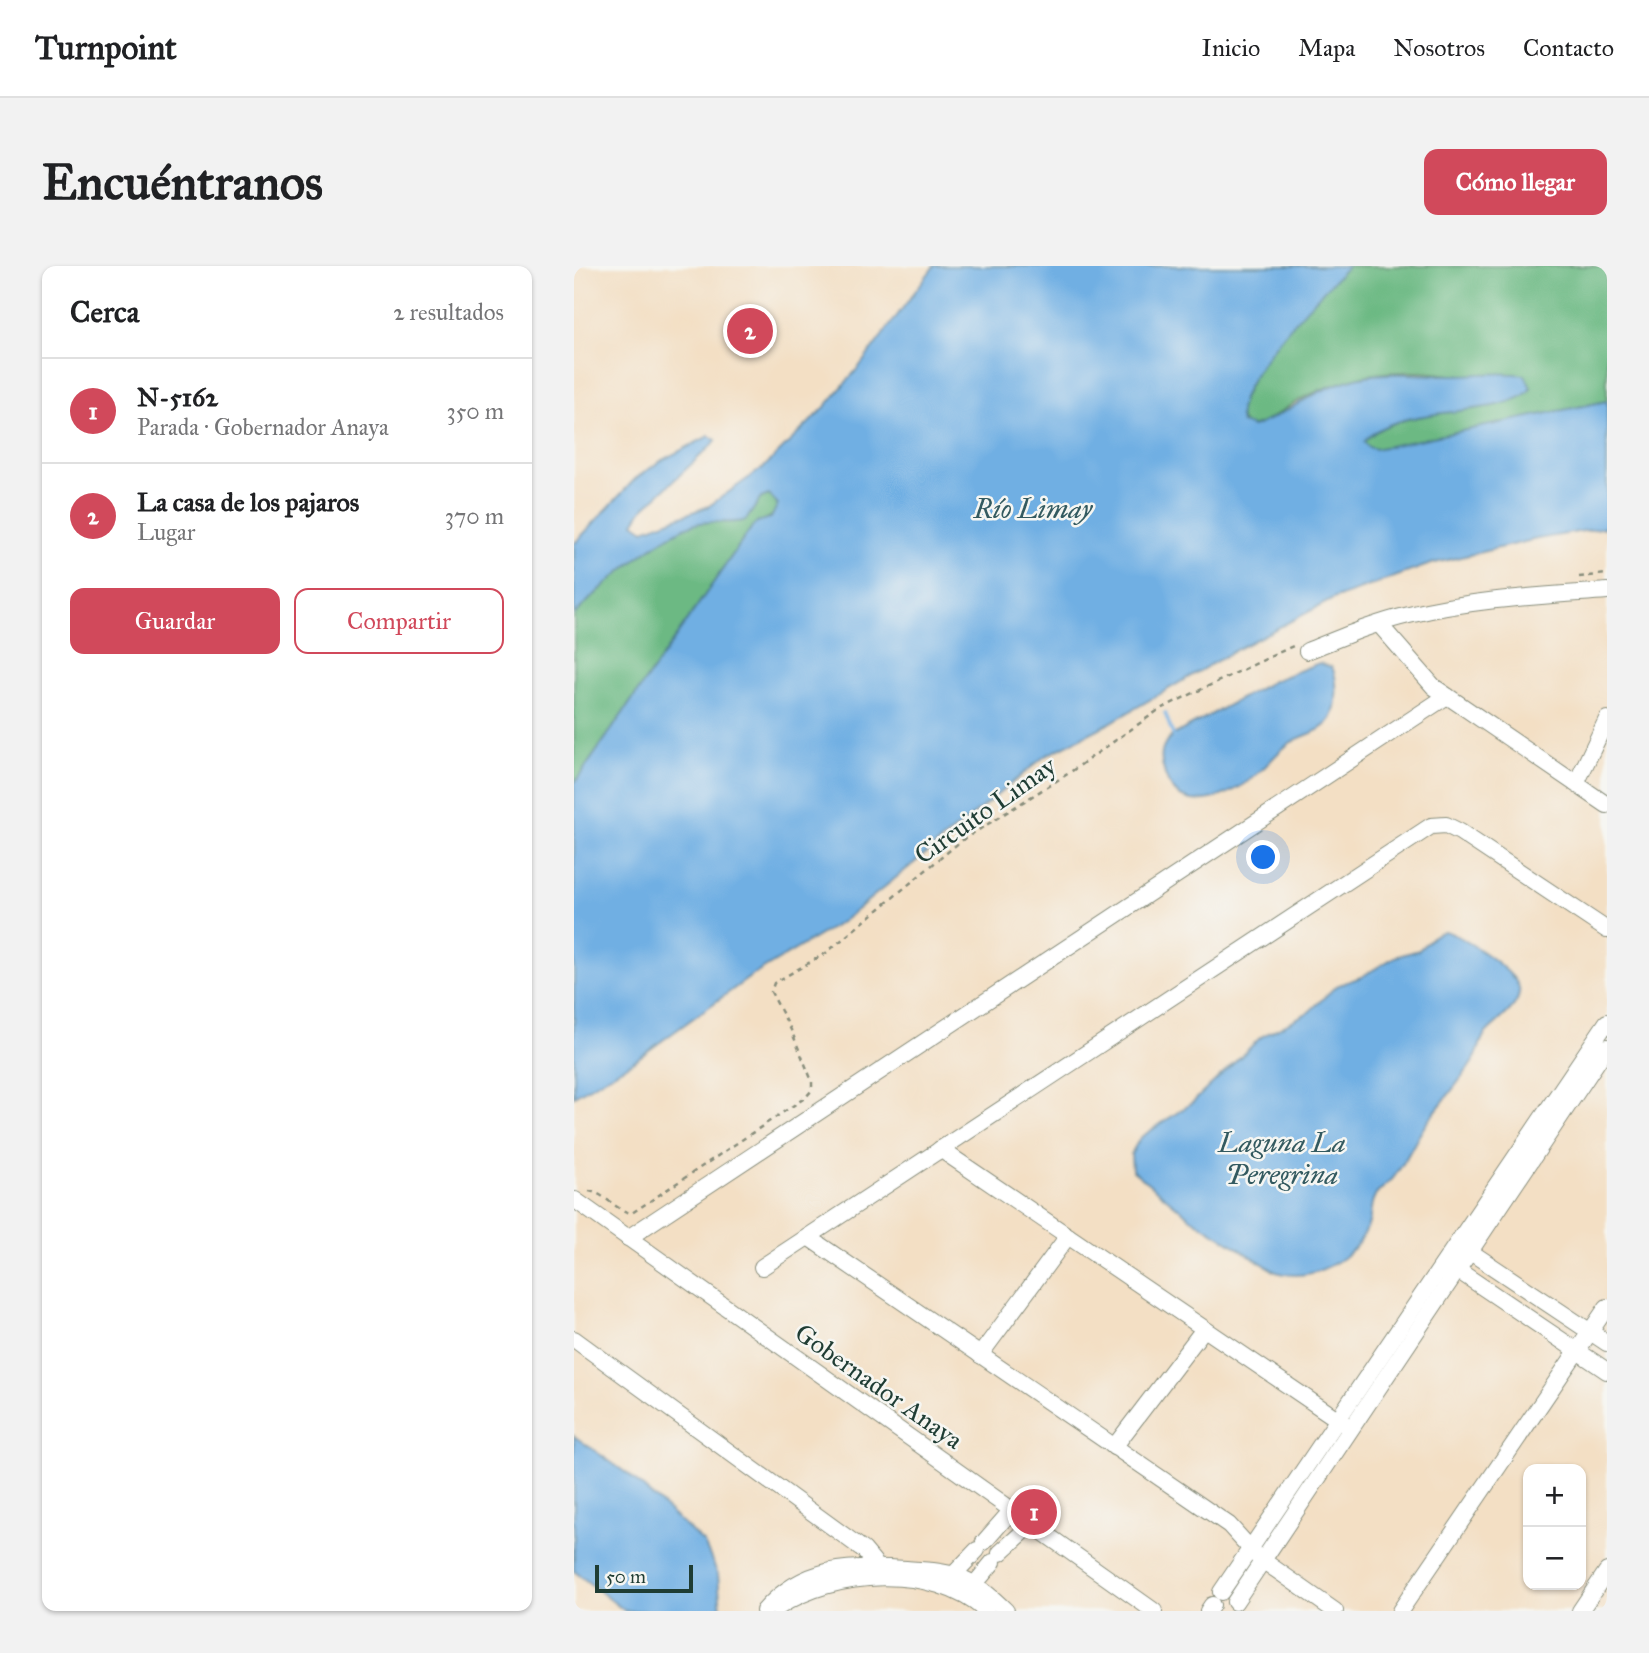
<!DOCTYPE html>
<html lang="es">
<head>
<meta charset="utf-8">
<style>
  body { margin:0; font-family:"IM FELL Great Primer",serif; background:#f2f2f2; color:#202124 }
  .controls { position:absolute; right:21px; bottom:21px; display:grid; overflow:hidden; border-radius:14px; box-shadow:0 2px 5px #0004 }
  .controls button { width:63px; height:63px; display:grid; place-items:center; padding:0; border:0; border-bottom:2px solid #e0e0e0; background:#fff; color:#202124; font:35px sans-serif }
  .scale { position:absolute; left:21px; bottom:18px; width:98px; box-sizing:border-box; padding-left:7px; border:4px solid #1f3d34; border-top:0; font-size:19px; line-height:24px; white-space:nowrap; color:#1f3d34; -webkit-text-stroke:5px #f6f6f2; paint-order:stroke }
  .you { position:absolute; left:690px; top:592px; width:24px; height:24px; margin:-18px; border:5px solid #fff; border-radius:50%; background:#1a73e8; box-shadow:0 0 0 10px #1a73e833 }
  .badge { display:grid; place-items:center; width:46px; height:46px; border-radius:50%; background:#d1495b; color:#fff; font-size:23px; font-weight:700 }
  .pin { position:absolute; translate:-50% -50%; border:4px solid #fff; box-shadow:0 2px 7px #0006 }
  .list { margin:0; padding:0; list-style:none }
  h2 { display:flex; justify-content:space-between; align-items:center; height:91px; margin:0; padding:0 28px; font-size:30px }
  h2 small { font-size:23px; font-weight:400; color:#757577 }
  .list li { display:grid; grid-template-columns:46px 1fr auto; gap:21px; align-items:center; box-sizing:border-box; height:105px; padding:0 28px; border-top:2px solid #e0e0e0 }
  .list b { display:block; font-size:26px; white-space:nowrap }
  .list p { margin:0; font-size:23px; white-space:nowrap; color:#757577 }
  .list em { font-size:23px; font-style:normal; color:#757577 }
  .actions { display:flex; gap:14px; padding:21px 28px }
  .actions a { flex:1; padding:16px 0; border:2px solid #d1495b; border-radius:14px; text-align:center; font-size:24px; color:#d1495b }
  .actions .main { background:#d1495b; color:#fff }
  .map { position:relative; flex:none; width:1033px; height:1345px; overflow:hidden; border-radius:14px }
  header { display:flex; align-items:center; gap:42px; box-sizing:border-box; height:98px; padding:0 35px; background:#fff; border-bottom:2px solid #e0e0e0 }
  header strong { font-size:33px }
  nav { display:flex; gap:38px; margin-inline-start:auto; font-size:24px }
  .intro { display:flex; align-items:center; justify-content:space-between; box-sizing:border-box; height:168px; padding:0 42px }
  h1 { margin:0; font-size:49px }
  .button { padding:18px 32px; border-radius:14px; background:#d1495b; color:#fff; font-size:24px; font-weight:700 }
  main { display:flex; gap:42px; padding:0 42px }
  aside { flex:1; background:#fff; border-radius:14px; box-shadow:0 2px 5px #0004 }
  .map>svg:first-child { display:block }
  .forest { fill:#6cb983; stroke:#467b5c; stroke-width:2 }
  .water { fill:#70afe3; stroke:#48768c; stroke-width:2 }
  .lines { fill:none; stroke-linecap:round; stroke-linejoin:round }
  .stream { stroke:#70afe3; stroke-width:3.5 }
  .building { fill:#ecb38a }
  .minor-casing { stroke:#898e7c; stroke-width:18 }
  .path { stroke:#898e7c; stroke-width:2.5; stroke-dasharray:5 5; stroke-linecap:butt }
  .minor { stroke:#fff; stroke-width:16 }
  .labels { text-anchor:middle; dominant-baseline:central; stroke-width:5; stroke-linejoin:round; paint-order:stroke }
  .street-label { font-size:26px; fill:#1f3d34; stroke:#f6f6f2 }
  .water-label { font-size:28px; font-style:italic; fill:#335a60; stroke:#f6f6f2 }
</style>
</head>
<body>
<header>
<strong>Turnpoint</strong>
<nav><a>Inicio</a><a>Mapa</a><a>Nosotros</a><a>Contacto</a></nav>
</header>
<div class="intro"><h1>Encuéntranos</h1><a class="button">Cómo llegar</a></div>
<main>
<aside>
<h2>Cerca<small>2 resultados</small></h2>
<ul class="list">
<li><span class="badge">1</span><div><b>N-5162</b><p>Parada · Gobernador Anaya</p></div><em>350 m</em></li>
<li><span class="badge">2</span><div><b>La casa de los pajaros</b><p>Lugar</p></div><em>370 m</em></li>
</ul>
<div class="actions"><a class="main">Guardar</a><a>Compartir</a></div>
</aside>
<div class="map">
<svg width="1033" height="1345" viewBox="0 0 1033 1345">
  <rect width="100%" height="100%" fill="#f6f6f2"/>
  <filter id="ink" filterUnits="userSpaceOnUse"><feTurbulence type="fractalNoise" baseFrequency=".0143" numOctaves="2"/><feDisplacementMap in="SourceGraphic" scale="14" xChannelSelector="R" yChannelSelector="G"/><feConvolveMatrix kernelMatrix="1 2 1 2 8 2 1 2 1" color-interpolation-filters="sRGB"/></filter>
  <filter id="wash" filterUnits="userSpaceOnUse"><feTurbulence type="fractalNoise" baseFrequency=".00686" numOctaves="4" result="noise"/><feDisplacementMap in="SourceGraphic" scale="28" xChannelSelector="R" yChannelSelector="G"/><feGaussianBlur stdDeviation="1.57" result="paint"/><feColorMatrix in="noise" values="0 0 0 0 0 0 0 0 0 0 0 0 0 0 0 0 0 1.4 0 .05"/><feComposite in="paint" operator="in"/></filter>
  <g filter="url(#wash)">
    <rect width="100%" height="100%" fill="#f3dfc4"/>
    <!-- forest -->
    <g class="forest">
      <path d="M774,0h259v135l-232,48 -7,-2 -4,-5c32,-40 147,-23 167,-54 -57,-10 -125,-26 -182,-8 -18,5 -39,14 -55,23 -15,9 -30,23 -48,24l-8,-12c15,-58 69,-108 110,-149z"/>
      <path d="M195,229l9,9 -3,10 -23,13 -178,257v-169c27,-28 82,-77 117,-90 18,-7 38,1 55,-5l15,-22z"/>
    </g>
    <!-- water -->
    <g class="water">
      <path d="M360,0h414c-27,27 -120,118 -107,157l12,4c33,-13 61,-37 96,-47 35,-11 71,-4 107,-5 24,0 45,-4 69,0l6,13c-20,32 -138,14 -167,54l4,5 7,2 232,-48v126l-70,12 -106,25 -98,35 -92,48 -133,77 -63,32 -202,165 -93,56 -116,84 -60,35v-312l178,-257 5,-5 14,-4 7,-14 -9,-9 -8,3 -15,22c-17,6 -36,-2 -54,5 -36,13 -91,62 -118,90v-71l61,-65 27,-19 47,-24 7,4 -3,4 -71,66 -8,13 10,7 65,-24 55,-39 61,-60 34,-40z"/>
      <path d="M745,397l13,4c6,12 6,40 -1,52 -10,14 -27,15 -41,24 -13,9 -23,23 -35,33 -30,25 -81,43 -92,-9 -4,-14 0,-22 10,-32l100,-54z"/>
      <path d="M870,665c15,2 72,41 75,57 3,19 -24,34 -34,46 -5,7 -6,17 -10,24 -13,21 -30,41 -45,60 -14,19 -22,41 -36,59 -5,7 -14,12 -19,19 -6,9 -3,20 -7,30 -14,34 -57,57 -92,46l-85,-54 -59,-48 -1,-16 9,-16 53,-36 68,-65 48,-25 27,-26 25,-9 34,-20 24,-7 15,-15z"/>
      <path d="M0,1170l55,39 75,68 14,31 3,37h-96l-51,-40z"/>
    </g>
    <g class="lines">
      <!-- stream -->
      <path class="stream" d="M591,447l8,22"/>
    </g>
    <g id="blocks">
      <!-- building -->
      <path class="building" d="M179,54l8,11 -14,11 -8,-10z"/>
    </g>
  </g>
  <g filter="url(#ink)">
    <use href="#blocks" fill-opacity="0" stroke="#898e7c" stroke-width="2"/>
    <g class="lines">
      <!-- minor casing -->
      <g class="minor-casing">
        <g id="minor">
          <path d="M805,358l55,63 173,118"/>
          <path d="M733,385c33,-13 67,-28 102,-36 64,-16 132,-19 198,-24"/>
          <path d="M1002,518l31,-65"/>
          <path d="M366,883l406,276"/>
          <path d="M1,934l579,411"/>
          <path d="M234,971l421,288 29,32 77,54"/>
          <path d="M54,972l819,-542"/>
          <path d="M889,981l144,96"/>
          <path d="M876,999l157,106"/>
          <path d="M188,1001l669,-441 15,-1 14,7 147,98"/>
          <path d="M0,1073l290,211 10,12 3,15"/>
          <path d="M406,1089l88,-119"/>
          <path d="M540,1181l90,-118"/>
          <path d="M410,1276l28,-32"/>
          <path d="M426,1287l32,-29"/>
          <path d="M380,1308l23,-24"/>
          <path d="M400,1319l19,-23"/>
          <path d="M647,1326l386,-570"/>
          <path d="M661,1336l372,-555"/>
          <path d="M203,1342c57,-38 155,-45 209,3"/>
          <path d="M190,1345c39,-45 86,-46 142,-42 19,2 40,1 58,10 16,7 30,20 42,32"/>
          <path d="M634,1345l4,-6"/>
          <path d="M826,1345l207,-304"/>
          <path d="M1006,1345l27,-40"/>
        </g>
      </g>
      <!-- path -->
      <g class="path">
        <path d="M1005,311l28,-3"/>
        <path d="M15,925c17,3 27,20 43,22l174,-116 6,-7v-9l-21,-51 -20,-38 3,-9 52,-30 135,-112 108,-68 91,-64 135,-64"/>
      </g>
      <!-- minor -->
      <use href="#minor" class="minor"/>
    </g>
  </g>
  <g class="labels">
    <!-- street labels -->
    <g class="street-label">
      <text transform="translate(411 544) rotate(-35)">Circuito Limay</text>
      <text transform="translate(305 1120) rotate(35)">Gobernador Anaya</text>
    </g>
    <!-- water labels -->
    <g class="water-label">
      <text x="459" y="242">Río Limay</text>
      <text x="708" y="876">Laguna La<tspan x="708" dy="32">Peregrina</tspan></text>
    </g>
  </g>
</svg>
<div class="controls">
<button>+</button>
<button>−</button>
</div>
<div class="scale">50 m</div>
<div class="you"></div>
<div class="pin badge" style="left:460px;top:1246px">1</div>
<div class="pin badge" style="left:176px;top:65px">2</div>
</div>
</main>
</body>
</html>
